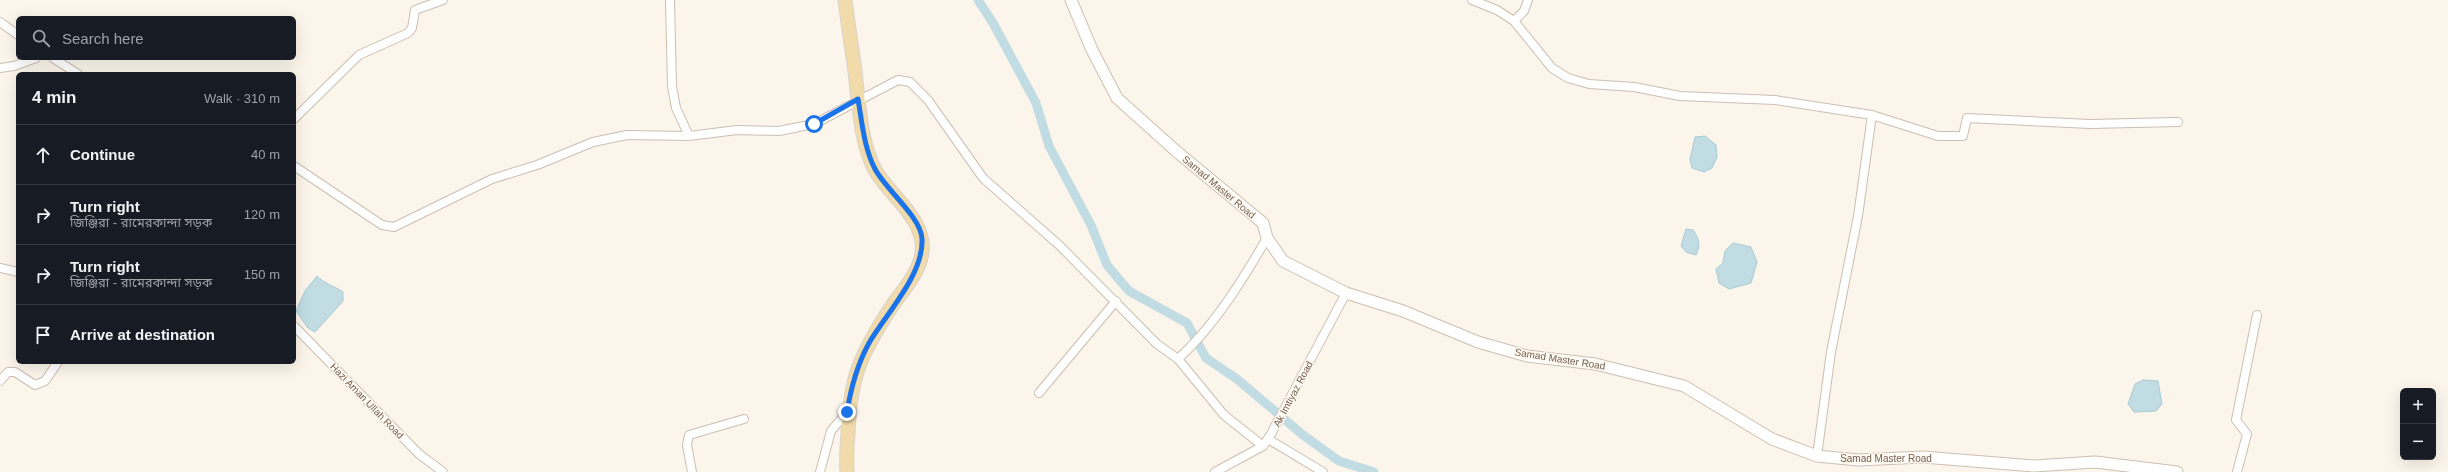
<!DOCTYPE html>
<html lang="en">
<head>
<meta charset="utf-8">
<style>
  body { margin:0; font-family:Helvetica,"Noto Sans Bengali",sans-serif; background:#242831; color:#f1f3f6 }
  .controls { position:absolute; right:12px; bottom:12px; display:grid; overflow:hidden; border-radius:6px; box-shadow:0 4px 16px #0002 }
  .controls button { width:36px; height:36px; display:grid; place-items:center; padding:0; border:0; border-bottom:1px solid #363941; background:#171b24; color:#f1f3f6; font:20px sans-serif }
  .stop { position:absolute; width:12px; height:12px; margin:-9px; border:3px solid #1a73e8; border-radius:50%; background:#fff }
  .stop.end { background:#1a73e8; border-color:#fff; box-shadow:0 1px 4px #0008 }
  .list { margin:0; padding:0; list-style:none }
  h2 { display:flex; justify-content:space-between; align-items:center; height:52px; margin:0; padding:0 16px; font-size:17px }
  h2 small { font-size:13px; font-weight:400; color:#9ea1a6 }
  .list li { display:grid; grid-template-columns:26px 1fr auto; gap:12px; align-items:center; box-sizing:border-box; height:60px; padding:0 16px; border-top:1px solid #363941 }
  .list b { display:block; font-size:15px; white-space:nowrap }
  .list p { margin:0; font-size:13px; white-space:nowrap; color:#9ea1a6 }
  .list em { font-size:13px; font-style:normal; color:#9ea1a6 }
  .icon { flex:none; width:22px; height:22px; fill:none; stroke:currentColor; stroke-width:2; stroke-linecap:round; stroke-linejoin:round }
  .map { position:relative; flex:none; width:2448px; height:472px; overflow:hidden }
  .search { position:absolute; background:#171b24; box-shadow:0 4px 16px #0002; left:16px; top:16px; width:280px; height:44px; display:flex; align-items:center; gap:10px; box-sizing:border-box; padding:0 14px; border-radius:6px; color:#9ea1a6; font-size:15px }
  .panel { position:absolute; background:#171b24; box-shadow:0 4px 16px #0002; left:16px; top:72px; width:280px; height:292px; border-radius:6px }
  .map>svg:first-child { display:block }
  .water { fill:#c1dce3; stroke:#a8cbd4 }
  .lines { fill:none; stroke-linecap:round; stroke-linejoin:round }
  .canal { stroke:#c1dce3; stroke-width:9 }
  .street-casing { stroke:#ccbeb2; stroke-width:10 }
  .secondary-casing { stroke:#cebfaf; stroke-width:13 }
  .primary-casing { stroke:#d8d2ce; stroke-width:15 }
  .street { stroke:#fff; stroke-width:8 }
  .secondary { stroke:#fff; stroke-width:11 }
  .primary { stroke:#f2dbab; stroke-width:13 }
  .route { stroke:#1a73e8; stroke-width:5 }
  .labels { text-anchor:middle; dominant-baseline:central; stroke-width:3; stroke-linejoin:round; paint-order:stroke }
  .street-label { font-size:10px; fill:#745f50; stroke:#fdf9f1 }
</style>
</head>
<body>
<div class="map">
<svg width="2448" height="472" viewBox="0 0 2448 472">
  <rect width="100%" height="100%" fill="#fbf5eb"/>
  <!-- water -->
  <g class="water">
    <path d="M1705,136l11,9 1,12 -5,11 -8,4 -12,-4 -2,-9 5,-22z"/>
    <path d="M1686,229l7,1c6,9 8,15 3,25l-10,-3 -5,-6z"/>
    <path d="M1733,243l18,4 6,15 -6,21 -22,6 -10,-6 -3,-14 7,-6 2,-12z"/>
    <path d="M317,276c8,8 17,10 26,16v9l-28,31 -7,-4 -12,-17 9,-20z"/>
    <path d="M2143,380l15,1 4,23 -6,7 -22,1 -6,-8 7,-20z"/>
  </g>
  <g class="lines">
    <!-- canal -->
    <path class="canal" d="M978,0l15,23 43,80 13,43 42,79 16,40 22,26 58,32 19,35 31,21 66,56 36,26 35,11"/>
    <!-- street casing -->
    <g class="street-casing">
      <g id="street">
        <path d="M670,0l2,86 4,22 13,28"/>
        <path d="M1472,0l25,10 17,11 38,47 16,10 21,6 45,3 46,9 95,4 97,15"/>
        <path d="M1514,21l10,-10 4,-11"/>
        <path d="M0,22l18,13"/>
        <path d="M53,58l25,16"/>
        <path d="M0,68l14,-2 22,-8"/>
        <path d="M294,119l65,-64 49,-22 4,-5 3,-18 28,-10"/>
        <path d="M294,166l88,59 12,2 98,-48 45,-14 56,-23 34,-7 62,1 48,-6 42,1 35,-7 84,-44 12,2 18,18 55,78 76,67 98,99 21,15 46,56 39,31"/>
        <path d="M0,268l18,4"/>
        <path d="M294,326l125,128 24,18"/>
        <path d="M1178,359c37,-34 64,-78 89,-121"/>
        <path d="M0,381l8,-9h7l20,13 10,-4 13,-19"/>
        <path d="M1039,393l77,-92"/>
        <path d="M1268,439l55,33"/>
        <path d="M1817,456l14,-104 27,-136 14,-101 66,21h25l4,-18 123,6 88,-2"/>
        <path d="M692,472l-5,-27 2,-10 55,-16"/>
        <path d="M820,472l11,-41 16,-19"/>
        <path d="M1215,472l48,-26 8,-12 75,-141"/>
        <path d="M2237,472l10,-38 -11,-14 21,-105"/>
      </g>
    </g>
    <!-- secondary casing -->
    <g class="secondary-casing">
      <path id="secondary" d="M1071,0l21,50 25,48 59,53 87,72 4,15 16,23 63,32 57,18 75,31 49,14 68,8 89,22 88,53 45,17 41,4 65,-3 111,9 61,-4 82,10"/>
    </g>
    <!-- primary casing -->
    <g class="primary-casing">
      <path id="primary" d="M845,0c3,24 7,48 10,72 4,31 5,69 20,98 15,26 51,49 47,82 -2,21 -21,40 -32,57 -30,46 -40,69 -42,124 -1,13 -2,25 -1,39"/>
    </g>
    <!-- street -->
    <use href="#street" class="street"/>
    <!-- secondary -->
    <use href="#secondary" class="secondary"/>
    <!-- primary -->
    <use href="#primary" class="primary"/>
  </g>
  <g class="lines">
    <!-- route -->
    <path class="route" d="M814,124l44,-25c4,23 6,49 17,70 11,21 46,48 47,70 2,35 -36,75 -53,104 -12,22 -18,44 -22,69"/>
  </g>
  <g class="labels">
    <!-- street labels -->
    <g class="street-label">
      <text transform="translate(1219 187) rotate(40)">Samad Master Road</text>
      <text transform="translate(1560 359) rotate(9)">Samad Master Road</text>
      <text transform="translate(1293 394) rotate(-62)">Ak Imtiyaz Road</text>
      <text transform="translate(367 401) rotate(46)">Hazi Aman Ullah Road</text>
      <text x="1886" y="458">Samad Master Road</text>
    </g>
  </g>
</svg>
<div class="controls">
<button>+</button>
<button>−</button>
</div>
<div class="stop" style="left:814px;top:124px"></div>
<div class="stop end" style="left:847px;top:412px"></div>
<div class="search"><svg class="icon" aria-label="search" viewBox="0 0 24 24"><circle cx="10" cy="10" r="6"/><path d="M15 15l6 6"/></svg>Search here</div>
<section class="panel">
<h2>4 min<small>Walk · 310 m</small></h2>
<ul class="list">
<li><svg class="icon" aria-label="ahead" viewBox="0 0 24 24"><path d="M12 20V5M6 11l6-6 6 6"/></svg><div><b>Continue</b></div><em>40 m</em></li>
<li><svg class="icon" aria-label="right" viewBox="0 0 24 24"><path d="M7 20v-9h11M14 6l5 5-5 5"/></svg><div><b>Turn right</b><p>জিঞ্জিরা - রামেরকান্দা সড়ক</p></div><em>120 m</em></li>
<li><svg class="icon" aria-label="right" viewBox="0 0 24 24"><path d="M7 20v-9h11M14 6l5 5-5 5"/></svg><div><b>Turn right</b><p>জিঞ্জিরা - রামেরকান্দা সড়ক</p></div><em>150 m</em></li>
<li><svg class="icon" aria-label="arrive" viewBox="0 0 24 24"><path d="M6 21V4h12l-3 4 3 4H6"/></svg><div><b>Arrive at destination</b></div></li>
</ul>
</section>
</div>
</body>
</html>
